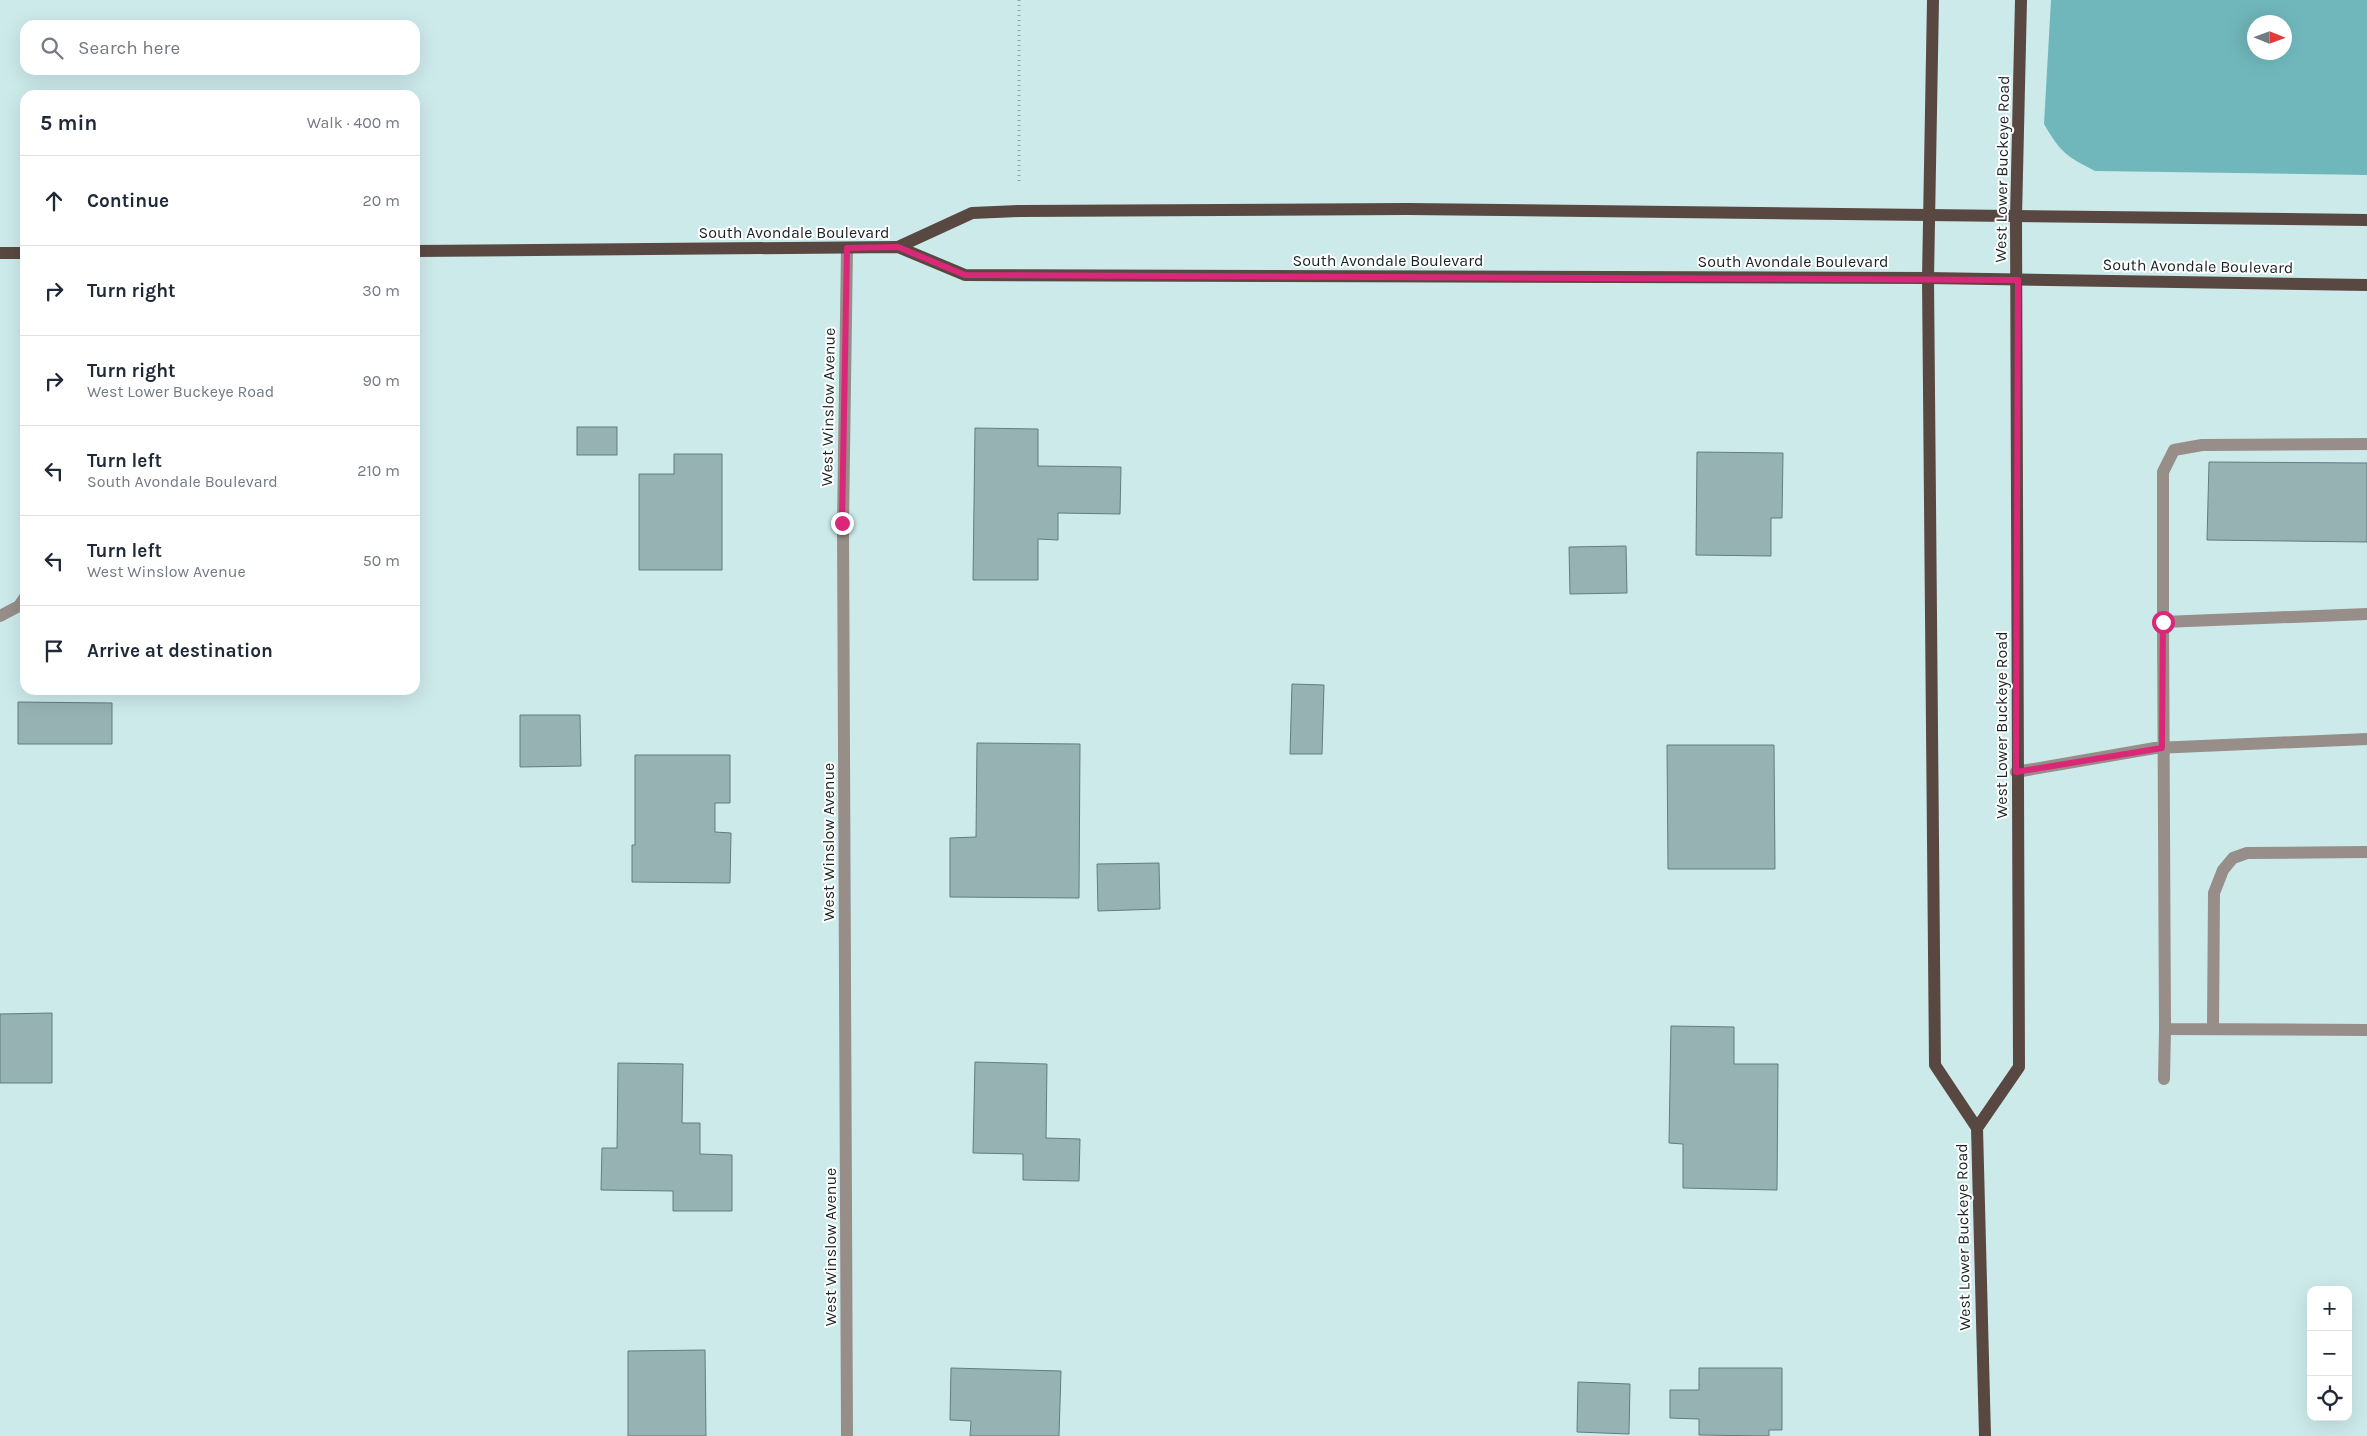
<!DOCTYPE html>
<html lang="en">
<head>
<meta charset="utf-8">
<style>
  body { margin:0; font-family:Karla,sans-serif; background:#f2f2f3; color:#1f2937 }
  .controls { position:absolute; right:15px; bottom:15px; display:grid; overflow:hidden; border-radius:10px; box-shadow:0 5px 20px #0002 }
  .controls button { width:45px; height:45px; display:grid; place-items:center; padding:0; border:0; border-bottom:1px solid #e0e1e3; background:#fff; color:#1f2937; font:25px sans-serif }
  .compass { position:absolute; left:2247px; top:15px; width:45px; height:45px; border-radius:50%; background:#fff; box-shadow:0 5px 20px #0002; rotate:91deg }
  .stop { position:absolute; width:15px; height:15px; margin:-11px; border:4px solid #db2777; border-radius:50%; background:#fff }
  .stop.end { background:#db2777; border-color:#fff; box-shadow:0 1px 5px #0008 }
  .list { margin:0; padding:0; list-style:none }
  h2 { display:flex; justify-content:space-between; align-items:center; height:65px; margin:0; padding:0 20px; font-size:21px }
  h2 small { font-size:16px; font-weight:400; color:#747a83 }
  .list li { display:grid; grid-template-columns:32px 1fr auto; gap:15px; align-items:center; box-sizing:border-box; height:90px; padding:0 20px; border-top:1px solid #e0e1e3 }
  .list b { display:block; font-size:19px; white-space:nowrap }
  .list p { margin:0; font-size:16px; white-space:nowrap; color:#747a83 }
  .list em { font-size:16px; font-style:normal; color:#747a83 }
  .icon { flex:none; width:28px; height:28px; fill:none; stroke:currentColor; stroke-width:2; stroke-linecap:round; stroke-linejoin:round }
  .map { position:relative; flex:none; width:2367px; height:1436px; overflow:hidden }
  .search { position:absolute; background:#fff; box-shadow:0 5px 20px #0002; left:20px; top:20px; width:400px; height:55px; display:flex; align-items:center; gap:12px; box-sizing:border-box; padding:0 18px; border-radius:15px; color:#747a83; font-size:19px }
  .panel { position:absolute; background:#fff; box-shadow:0 5px 20px #0002; left:20px; top:90px; width:400px; height:605px; border-radius:15px }
  .map>svg:first-child { display:block }
  .water { fill:#70b7bb; fill-rule:evenodd }
  .building { fill:#96b2b3; stroke:#627d7e }
  .lines { fill:none; stroke-linecap:round; stroke-linejoin:round }
  .path { stroke:#8da3a4; stroke-width:3; stroke-dasharray:1 4; stroke-linecap:butt }
  .minor { stroke:#978d89; stroke-width:12 }
  .major { stroke:#594841; stroke-width:12 }
  .route { stroke:#db2777; stroke-width:6 }
  .labels { text-anchor:middle; dominant-baseline:central; stroke-width:4; stroke-linejoin:round; paint-order:stroke }
  .street-label { font-size:16px; fill:#182324; stroke:#fff }
</style>
</head>
<body>
<div class="map">
<svg width="2367" height="1436" viewBox="0 0 2367 1436">
  <rect width="100%" height="100%" fill="#cdeaeb"/>
  <!-- water -->
  <path class="water" d="M2051,0h316v175l-272,-4c-29,-15 -34,-18 -51,-47zM2254,22h30v30h-30z"/>
  <!-- building -->
  <g class="building">
    <rect x="577" y="427" width="40" height="28"/>
    <path d="M975,428l63,1v37l83,1 -1,47 -62,-1v27l-20,-1v41h-65z"/>
    <path d="M1697,452l86,1 -1,65h-11v38l-75,-1z"/>
    <path d="M674,454h48v116h-83v-96h35z"/>
    <path d="M2209,462l158,1v79l-160,-2z"/>
    <path d="M1626,546l1,47 -57,1 -1,-47z"/>
    <path d="M1292,684l32,1 -2,69h-32z"/>
    <path d="M18,702l94,1v41h-94z"/>
    <path d="M520,715h60l1,51 -61,1z"/>
    <path d="M977,743l103,1 -1,154 -129,-1v-59l26,-1z"/>
    <path d="M1667,745h107l1,124h-107z"/>
    <path d="M635,755h95v48h-15v29l16,1 -1,50 -98,-1v-37h3z"/>
    <path d="M1159,863l1,46 -62,2 -1,-47z"/>
    <path d="M52,1013v70h-52v-69z"/>
    <path d="M1671,1026l63,1v37h44l-1,126 -94,-2v-44l-14,-1z"/>
    <path d="M975,1062l72,2 -1,74 34,1 -1,42 -56,-1v-26l-50,-1z"/>
    <path d="M618,1063l65,1 -1,59h18v31l32,1v56h-59v-20l-72,-1 1,-42h15z"/>
    <path d="M705,1350l1,86h-78v-85z"/>
    <path d="M951,1368l110,3 -2,65h-89l1,-15 -21,-1z"/>
    <path d="M1699,1368h83v62h-13v6l-70,-1v-16l-29,-1v-28h29z"/>
    <path d="M1578,1382l52,2 -1,50 -52,-2z"/>
  </g>
  <g class="lines">
    <!-- path -->
    <path class="path" d="M1019,0v185"/>
    <!-- minor -->
    <g class="minor">
      <path d="M847,248l-4,275 4,913"/>
      <path d="M2367,614l-204,8 2,407 202,1"/>
      <path d="M0,616l19,-10 6,-9"/>
      <path d="M2163,622v-150l11,-22 28,-5 165,-1"/>
      <path d="M2016,772l139,-24 212,-9"/>
      <path d="M2213,1029l1,-136 9,-23 10,-12 14,-5 120,-1"/>
      <path d="M2164,1079l1,-50"/>
    </g>
    <!-- major -->
    <g class="major">
      <path d="M1933,0l-5,278 7,787 42,63"/>
      <path d="M898,247l74,-34 47,-2 388,-2 960,11"/>
      <path d="M415,251l483,-4 67,28 963,3 439,7"/>
      <path d="M0,253h25"/>
      <path d="M1985,1436l-8,-308 42,-61 -3,-850 5,-217"/>
    </g>
  </g>
  <g class="lines">
    <!-- route -->
    <path class="route" d="M842,523l5,-275 51,-1 67,28 1053,5 -2,492 146,-24 1,-126"/>
  </g>
  <g class="labels">
    <!-- street labels -->
    <g class="street-label">
      <text transform="translate(2002 169) rotate(-89)">West Lower Buckeye Road</text>
      <text x="794" y="232">South Avondale Boulevard</text>
      <text x="1388" y="260">South Avondale Boulevard</text>
      <text x="1793" y="261">South Avondale Boulevard</text>
      <text transform="translate(2198 266) rotate(1)">South Avondale Boulevard</text>
      <text transform="translate(828 407) rotate(-89)">West Winslow Avenue</text>
      <text transform="translate(2001 725) rotate(-90)">West Lower Buckeye Road</text>
      <text transform="translate(828 842) rotate(-90)">West Winslow Avenue</text>
      <text transform="translate(1963 1237) rotate(-91)">West Lower Buckeye Road</text>
      <text transform="translate(830 1247) rotate(-90)">West Winslow Avenue</text>
    </g>
  </g>
</svg>
<div class="controls">
<button>+</button>
<button>−</button>
<button><svg class="icon" aria-label="locate" viewBox="0 0 24 24"><circle cx="12" cy="12" r="6"/><path d="M12 2v4M12 18v4M2 12h4M18 12h4"/></svg></button>
</div>
<svg class="compass" viewBox="-18 -18 36 36"><path d="M0-13l5 13h-10z" fill="#e53935"/><path d="M0 13l5-13h-10z" fill="#747a83"/></svg>
<div class="stop" style="left:2163px;top:622px"></div>
<div class="stop end" style="left:842px;top:523px"></div>
<div class="search"><svg class="icon" aria-label="search" viewBox="0 0 24 24"><circle cx="10" cy="10" r="6"/><path d="M15 15l6 6"/></svg>Search here</div>
<section class="panel">
<h2>5 min<small>Walk · 400 m</small></h2>
<ul class="list">
<li><svg class="icon" aria-label="ahead" viewBox="0 0 24 24"><path d="M12 20V5M6 11l6-6 6 6"/></svg><div><b>Continue</b></div><em>20 m</em></li>
<li><svg class="icon" aria-label="right" viewBox="0 0 24 24"><path d="M7 20v-9h11M14 6l5 5-5 5"/></svg><div><b>Turn right</b></div><em>30 m</em></li>
<li><svg class="icon" aria-label="right" viewBox="0 0 24 24"><path d="M7 20v-9h11M14 6l5 5-5 5"/></svg><div><b>Turn right</b><p>West Lower Buckeye Road</p></div><em>90 m</em></li>
<li><svg class="icon" aria-label="left" viewBox="0 0 24 24"><path d="M17 20v-9H6M10 6l-5 5 5 5"/></svg><div><b>Turn left</b><p>South Avondale Boulevard</p></div><em>210 m</em></li>
<li><svg class="icon" aria-label="left" viewBox="0 0 24 24"><path d="M17 20v-9H6M10 6l-5 5 5 5"/></svg><div><b>Turn left</b><p>West Winslow Avenue</p></div><em>50 m</em></li>
<li><svg class="icon" aria-label="arrive" viewBox="0 0 24 24"><path d="M6 21V4h12l-3 4 3 4H6"/></svg><div><b>Arrive at destination</b></div></li>
</ul>
</section>
</div>
</body>
</html>
